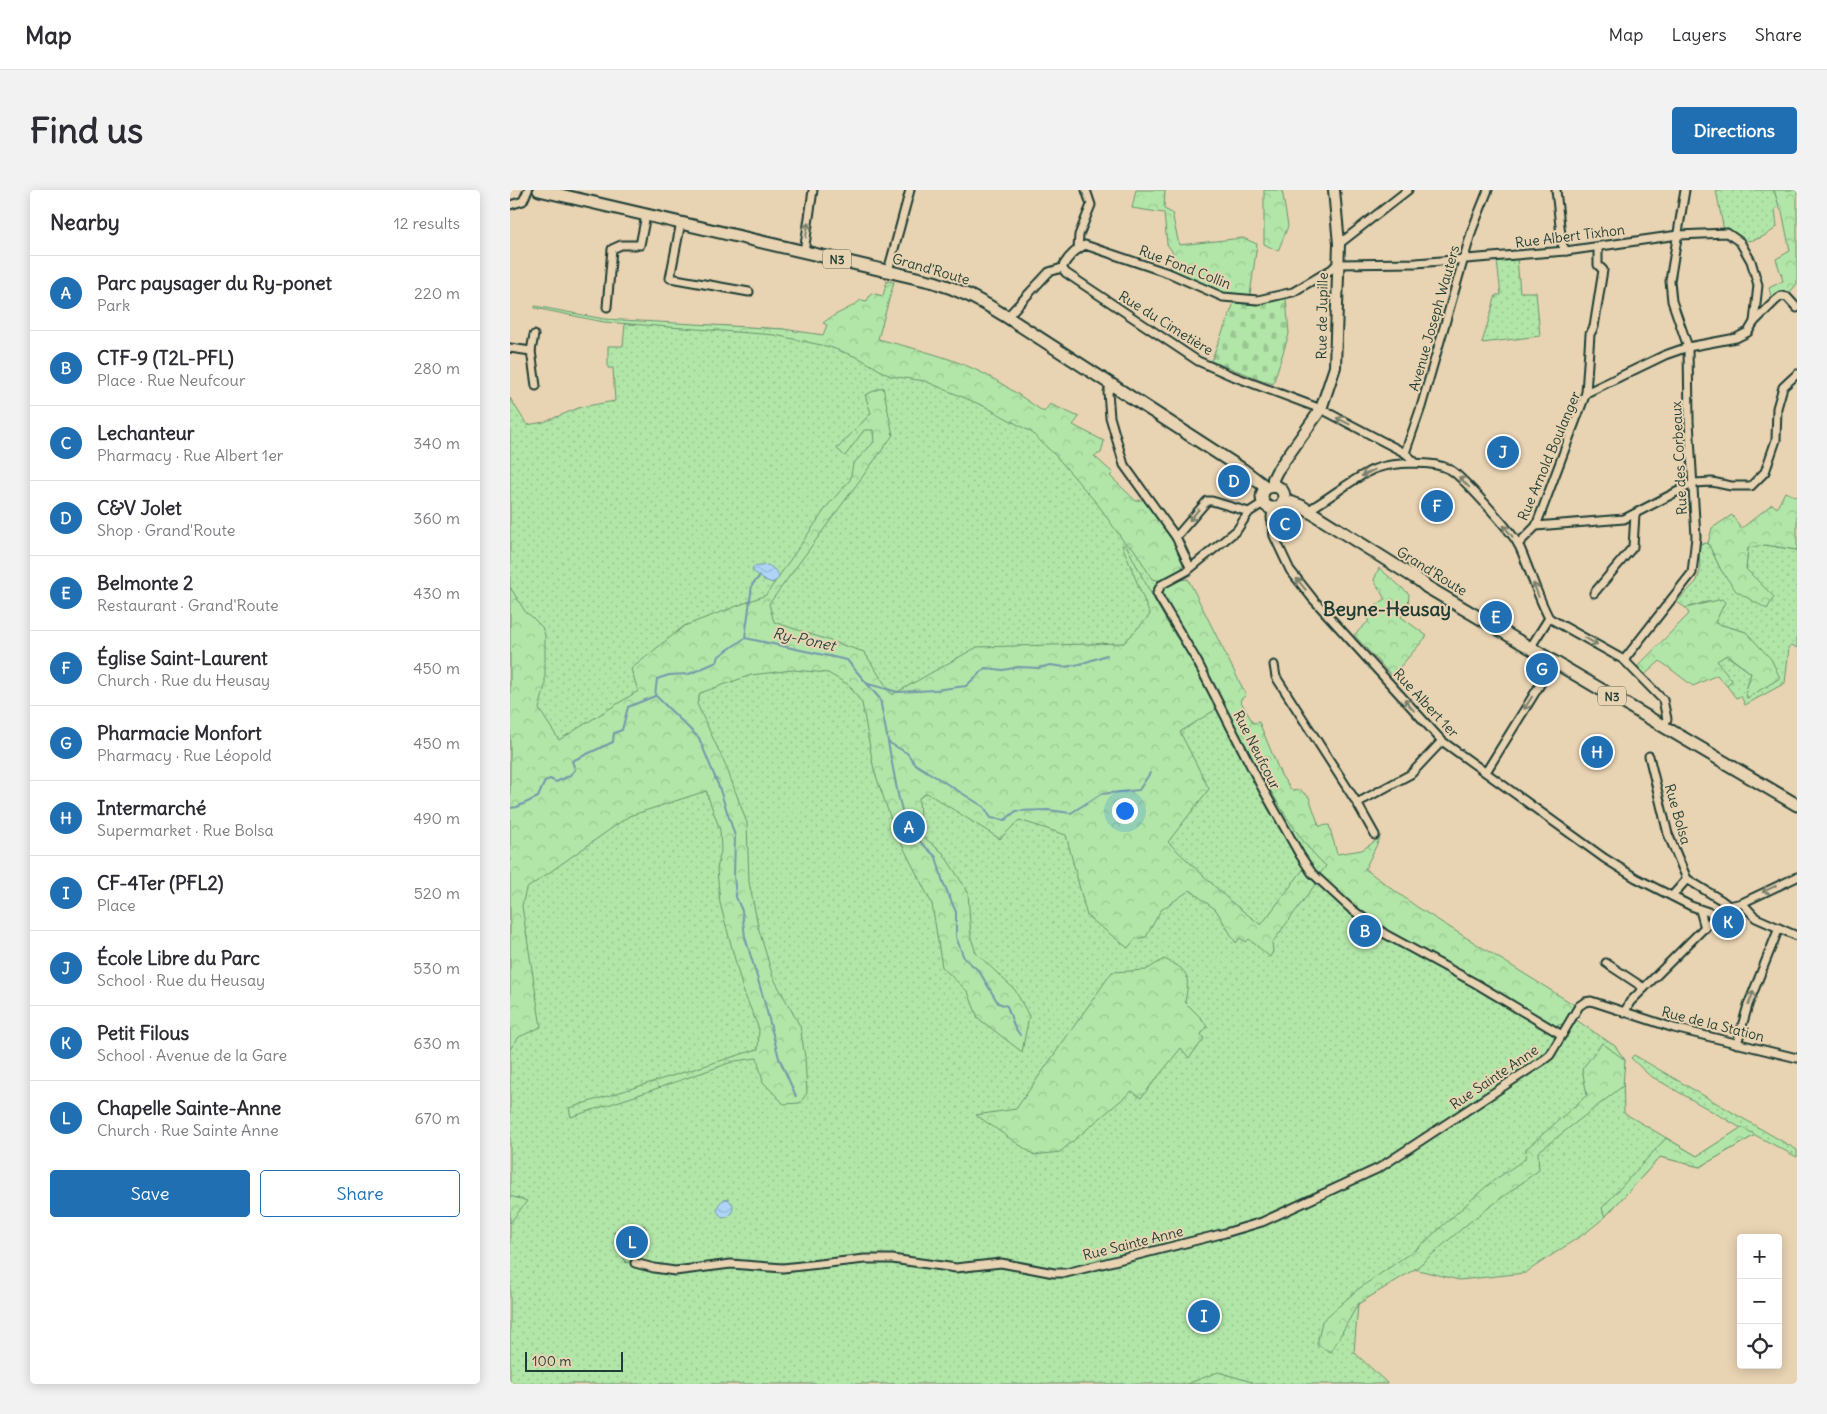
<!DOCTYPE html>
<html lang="en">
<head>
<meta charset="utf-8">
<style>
  body { margin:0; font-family:Delius,sans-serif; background:#f2f2f3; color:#2b2b33 }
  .controls { position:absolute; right:15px; bottom:15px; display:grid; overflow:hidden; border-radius:5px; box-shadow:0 2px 12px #0003 }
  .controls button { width:45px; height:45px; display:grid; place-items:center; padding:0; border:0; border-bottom:1px solid #e1e1e2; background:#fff; color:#2b2b33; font:25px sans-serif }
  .scale { position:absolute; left:15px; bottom:12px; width:98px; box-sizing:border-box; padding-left:5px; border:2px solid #1f3d34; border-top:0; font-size:14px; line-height:18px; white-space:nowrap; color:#1f3d34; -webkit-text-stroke:4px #e8d3b2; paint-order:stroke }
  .you { position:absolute; left:614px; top:620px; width:18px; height:18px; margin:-12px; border:4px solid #fff; border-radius:50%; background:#1a73e8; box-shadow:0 0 0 8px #1a73e833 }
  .badge { display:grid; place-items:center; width:32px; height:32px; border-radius:50%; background:#1f6fb2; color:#fff; font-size:16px; font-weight:700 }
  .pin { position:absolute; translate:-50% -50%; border:2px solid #fff; box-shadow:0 1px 5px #0006 }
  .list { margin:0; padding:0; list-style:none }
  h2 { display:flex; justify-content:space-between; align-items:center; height:65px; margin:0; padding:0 20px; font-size:21px }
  h2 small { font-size:16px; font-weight:400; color:#7c7c81 }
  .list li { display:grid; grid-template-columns:32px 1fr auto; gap:15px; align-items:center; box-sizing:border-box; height:75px; padding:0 20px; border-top:1px solid #e1e1e2 }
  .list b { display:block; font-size:19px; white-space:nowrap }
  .list p { margin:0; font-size:16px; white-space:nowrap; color:#7c7c81 }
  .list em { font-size:16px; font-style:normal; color:#7c7c81 }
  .actions { display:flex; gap:10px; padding:15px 20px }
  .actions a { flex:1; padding:11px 0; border:1px solid #1f6fb2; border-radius:5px; text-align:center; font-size:18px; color:#1f6fb2 }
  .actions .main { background:#1f6fb2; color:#fff }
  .icon { flex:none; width:28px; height:28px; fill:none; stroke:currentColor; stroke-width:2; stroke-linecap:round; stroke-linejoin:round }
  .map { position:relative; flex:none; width:1287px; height:1194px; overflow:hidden; border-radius:5px }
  header { display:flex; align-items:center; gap:30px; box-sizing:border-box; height:70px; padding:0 25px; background:#fff; border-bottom:1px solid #e1e1e2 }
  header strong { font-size:24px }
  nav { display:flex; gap:28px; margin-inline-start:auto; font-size:18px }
  .intro { display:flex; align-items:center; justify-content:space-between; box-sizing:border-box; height:120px; padding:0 30px }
  h1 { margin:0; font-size:35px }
  .button { padding:12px 22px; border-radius:5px; background:#1f6fb2; color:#fff; font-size:18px; font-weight:700 }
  main { display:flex; gap:30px; padding:0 30px }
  aside { flex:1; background:#fff; border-radius:5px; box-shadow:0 2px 12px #0003 }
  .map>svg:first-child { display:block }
  .green { fill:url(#green-dots); stroke:#68926e }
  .forest { fill:url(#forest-crowns); stroke:#68926e }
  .cemetery { fill:url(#cemetery-stones); stroke:#68926e }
  .water { fill:url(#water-waves); stroke:#7598aa }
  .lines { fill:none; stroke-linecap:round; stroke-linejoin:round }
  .stream { stroke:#7598aa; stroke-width:2 }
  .street-casing { stroke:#1f3d34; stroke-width:11 }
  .secondary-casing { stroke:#1f3d34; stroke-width:14 }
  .primary-casing { stroke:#1f3d34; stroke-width:15 }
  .street { stroke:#e8d3b2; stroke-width:7 }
  .secondary { stroke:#e8d3b2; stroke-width:10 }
  .primary { stroke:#e8d3b2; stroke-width:11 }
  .oneway { stroke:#79806d }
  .labels { text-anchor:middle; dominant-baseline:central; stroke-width:4; stroke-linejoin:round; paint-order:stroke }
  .shield { fill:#e8d3b2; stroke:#5b6a5a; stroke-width:1 }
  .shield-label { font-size:12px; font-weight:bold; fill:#1f3d34 }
  .street-label { font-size:14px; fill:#1f3d34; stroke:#e8d3b2 }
  .water-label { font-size:15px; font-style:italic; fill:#26453e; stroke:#e8d3b2 }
  .district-label { font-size:19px; font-weight:bold; fill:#1f3d34; stroke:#e8d3b2 }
</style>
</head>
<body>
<header>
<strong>Map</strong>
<nav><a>Map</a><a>Layers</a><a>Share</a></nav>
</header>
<div class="intro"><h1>Find us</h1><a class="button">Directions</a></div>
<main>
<aside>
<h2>Nearby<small>12 results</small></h2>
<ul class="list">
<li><span class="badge">A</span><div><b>Parc paysager du Ry-ponet</b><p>Park</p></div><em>220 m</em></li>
<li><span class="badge">B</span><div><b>CTF-9 (T2L-PFL)</b><p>Place · Rue Neufcour</p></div><em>280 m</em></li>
<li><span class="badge">C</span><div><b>Lechanteur</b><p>Pharmacy · Rue Albert 1er</p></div><em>340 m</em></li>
<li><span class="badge">D</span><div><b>C&amp;V Jolet</b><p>Shop · Grand'Route</p></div><em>360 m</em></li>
<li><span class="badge">E</span><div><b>Belmonte 2</b><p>Restaurant · Grand'Route</p></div><em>430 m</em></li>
<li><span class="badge">F</span><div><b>Église Saint-Laurent</b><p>Church · Rue du Heusay</p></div><em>450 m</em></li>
<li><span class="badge">G</span><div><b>Pharmacie Monfort</b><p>Pharmacy · Rue Léopold</p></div><em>450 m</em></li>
<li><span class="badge">H</span><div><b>Intermarché</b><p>Supermarket · Rue Bolsa</p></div><em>490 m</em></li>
<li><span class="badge">I</span><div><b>CF-4Ter (PFL2)</b><p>Place</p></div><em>520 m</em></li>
<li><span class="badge">J</span><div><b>École Libre du Parc</b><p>School · Rue du Heusay</p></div><em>530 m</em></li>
<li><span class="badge">K</span><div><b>Petit Filous</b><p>School · Avenue de la Gare</p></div><em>630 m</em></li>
<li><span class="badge">L</span><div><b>Chapelle Sainte-Anne</b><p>Church · Rue Sainte Anne</p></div><em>670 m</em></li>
</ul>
<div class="actions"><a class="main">Save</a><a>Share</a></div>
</aside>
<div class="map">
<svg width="1287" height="1194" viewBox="0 0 1287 1194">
  <defs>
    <pattern id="green-dots" width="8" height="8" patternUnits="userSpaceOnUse" patternTransform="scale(1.25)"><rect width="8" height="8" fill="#b2e6a8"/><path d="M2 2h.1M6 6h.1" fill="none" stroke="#99c691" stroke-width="1.8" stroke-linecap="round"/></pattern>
    <pattern id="forest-crowns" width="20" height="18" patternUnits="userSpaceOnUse" patternTransform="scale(1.25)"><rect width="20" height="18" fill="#b2e6a8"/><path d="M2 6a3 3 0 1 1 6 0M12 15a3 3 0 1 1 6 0" fill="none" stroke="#99c691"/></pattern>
    <pattern id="cemetery-stones" width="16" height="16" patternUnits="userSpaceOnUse" patternTransform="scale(1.25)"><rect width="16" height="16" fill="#b2e6a8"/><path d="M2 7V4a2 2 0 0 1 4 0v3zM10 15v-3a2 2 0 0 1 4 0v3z" fill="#99c691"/></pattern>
    <pattern id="water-waves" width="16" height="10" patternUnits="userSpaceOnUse" patternTransform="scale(1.25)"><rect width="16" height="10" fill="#aed5f8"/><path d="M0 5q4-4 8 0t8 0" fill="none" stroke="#95b8d5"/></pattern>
  </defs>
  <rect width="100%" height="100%" fill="#e8d3b2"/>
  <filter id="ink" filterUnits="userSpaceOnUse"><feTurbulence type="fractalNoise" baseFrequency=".02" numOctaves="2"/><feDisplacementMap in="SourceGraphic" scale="10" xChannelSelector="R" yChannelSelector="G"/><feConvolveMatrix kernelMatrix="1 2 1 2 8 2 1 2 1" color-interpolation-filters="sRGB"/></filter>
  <g filter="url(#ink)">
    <!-- green -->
    <g class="green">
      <path d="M1206,0h58l5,16 -4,3 2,18c-10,8 -19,14 -33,14l-8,-8 -12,-2z"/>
      <path d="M1007,68l3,34h16l4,44 -58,7 14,-48h5l-4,-34z"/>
      <path d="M115,134h61l97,5 234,80 145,159 11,17 110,210 52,64 280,187 10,14 -2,12 1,41 73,43 44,-28 -92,-53 -18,-17 3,-3 163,95v7l-42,-22 -55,32 -40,-10 -55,60 -17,14 -63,42 -66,7 -45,-11 -56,35 -4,48 34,32h-878v-986l17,27 17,-3 37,-15 34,-6 -2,-33h-5v-22h15z"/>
      <path d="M1198,353l13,27 53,27 -28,-28 2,-21 17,-3 32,5v98l-5,-3 -3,2 -4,36 -40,22 -4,-9 -5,2 -9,-12 5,-6 -16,-19 10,-6 25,18 -5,18 1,7 32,-20 -33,-46 -31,-9 9,-21h-18l-20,6 -9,-6 20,-21 3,-10 -1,-27z"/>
    </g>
    <!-- forest -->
    <g class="forest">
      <path d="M626,0h29l-1,19 8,4 7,32 64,-7 14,6 -7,51 -30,-3 -50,-23 4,-15 -7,-10 -3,-31 -32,-5z"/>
      <path d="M754,0h18l6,36 -10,25 -14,-7z"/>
      <path d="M1264,0h23v94l-9,10 -16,6 -3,-12 14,-7 -7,-22 14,-8 -8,-40 -3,-5z"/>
      <path d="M377,91l7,1 -16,57c30,8 61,15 89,27 28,11 53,30 77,46l6,-8 29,13 -6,8 31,16 -3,12 -7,3 19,17 -3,3 26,25 9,-2 27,37 12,27 -4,9 -17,9 -11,-2 -18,-30 -10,-7 -25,-36 -44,-51 -24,-23 -45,-25 -61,-26 -35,-5 -31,-18 -29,-11 -55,-12 -171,-13 -69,-14v-2l69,13 179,10 40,6 4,-10 -4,-2c12,-10 26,-13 38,-23l6,1 4,-8 12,3z"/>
      <path d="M373,197l10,48 -124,169 5,18 90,30 28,43 85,-48 147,-4 26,-28 -28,-70h4c21,41 41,82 69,119l3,1 20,43 -38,24 29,57 -41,53 62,59 31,24 44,-58 12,15 -45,61 1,8 -3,6 -21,-18 -3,3 -6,-4 -4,5 -20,-33 -26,-20 -29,20 -15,27 -11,2 -7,9 -41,-32 -21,-81 -47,-15 -19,19 -73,-46 -8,5 2,37 22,18 25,39 3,46 5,15 39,37 14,26 -7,36 -44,-34 -10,-26 -26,-25 -10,-63 -37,-73 -21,-61 -12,-67 -13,-18 -21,-12 -35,-3 -42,5 -51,18 -3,11 29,62 21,57 2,59 10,48 14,47 27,49 5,31 2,36 -7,10 -16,1 -21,-22 -6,-24 -22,3 -97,34 -67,22 -2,-9 189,-59 1,-20 -16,-39 -23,-87 -3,-34 4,-18 -1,-21 -14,-39 -77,25 -103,73 -4,17 19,121 -22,10 -9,12v-462l16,26 4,2 12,12 3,8v51l-6,23 20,31 79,-49 -7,-22 53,-43 82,-31 62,-90 22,-25 3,-16 21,-22 -1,-12h-9l-19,26 -8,-7 34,-36 -6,-18z"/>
      <path d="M1275,302l12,5v53l-32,-5 -17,3 -2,21 28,28 -7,12 -31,-18 -15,-21 -13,-27 4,-15 20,-13 9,14 31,-25 5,4z"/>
      <path d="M869,378l30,26 -1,12 -7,11 26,19 -35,40 -38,-41 15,-14 -6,-6 22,-16 -11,-19z"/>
      <path d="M678,389l58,116 -6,5 13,23 6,-1 22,53 11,16 8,-1 9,7 10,29 10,-1 8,29 25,-4 18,-12 -15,31 52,38 159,99 -10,17 -11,3 -59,-36 -108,-57 -69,-58 7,-9c-25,-23 -41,-51 -58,-80 -30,-48 -57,-97 -84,-147l3,-3c-15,-17 -20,-24 -24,-47l16,-9z"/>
      <path d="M1212,409l3,3 -10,21 31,9 25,27 9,19 -33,20 -1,-7 5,-18 -24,-18 -10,6 15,19 -5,6 -10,-11 -24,11 -33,-25 -18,16 -7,-8 54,-55 -3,-6z"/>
      <path d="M850,732l13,10 -9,10 -12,-10z"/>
      <path d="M654,769c25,11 26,16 21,43l17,17 5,8 -6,7 3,5 -15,19 -8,-10 -40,50 -9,-7 -72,61 -26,3 -58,-40 40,-6 96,-137 34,-2z"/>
      <path d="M1092,853l23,17 -2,26 -85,66 1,18 -67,50 -57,49 -57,35 -27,48 -14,-7 5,-24 35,-31 62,-43 71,-64 35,-24 1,-10 61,-54 -5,-26z"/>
      <path d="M1232,937l13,8 -55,32 -40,-10 -55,60 -3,-9 64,-70 31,18z"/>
      <path d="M0,1006l17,5 -17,22z"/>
      <path d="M135,1035l1,19 -11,5 1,11 -10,3 -12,-31z"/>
      <path d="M708,1182l34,10v2h-65z"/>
    </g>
    <!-- cemetery -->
    <path class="cemetery" d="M776,108l3,36 -16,50 -62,-23 23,-58 23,2z"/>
    <!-- water -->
    <g class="water">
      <path d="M258,375c6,4 10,6 11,13l-6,5 -9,-3 -12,-10 1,-3z"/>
      <path d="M218,1009l5,6c0,9 -3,12 -11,13l-5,-7c1,-7 3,-11 11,-12z"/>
    </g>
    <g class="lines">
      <!-- stream -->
      <g class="stream">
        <path d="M235,448l7,-53 7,-8"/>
        <path d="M358,494l30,8 37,-2 31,-4 19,-18 18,2 16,-3 20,1 11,-3 15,2 15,-3 27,-9"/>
        <path d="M146,506l43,42 20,49 16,49 -1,40 2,21 6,14 3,26 19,63 15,58 17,38"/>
        <path d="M378,552l19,11 8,11 69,43 7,11 14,2 11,-9 32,-1 23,3 30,-19 38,-4 11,-17"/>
        <path d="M0,618l7,-1 21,-10 7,-16 5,-2 6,3 13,-6 6,-6 -3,-9 41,-19 1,-9 8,-3 6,-23 27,-11 2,-17 12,-4 20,-1 28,-12 2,-6 26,-18 102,22 33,39 18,96 9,34 29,28 7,25 13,30v25l8,21 15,13 19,32 9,3 7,20 6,9"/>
      </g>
      <!-- street casing -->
      <g class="street-casing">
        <g id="street">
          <path d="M1046,0l6,54 4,7"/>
          <path d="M0,15l13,-4 5,-11"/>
          <path d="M171,32l-11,56 79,14"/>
          <path d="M829,54l69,-54"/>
          <path d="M568,59l1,-14 12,-30 -5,-15"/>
          <path d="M294,62l9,-62"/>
          <path d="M552,78l4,5 132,88 32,14 91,34 84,44 10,9"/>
          <path d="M378,81l22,-81"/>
          <path d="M97,117l5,-58 9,-4h19l6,-30"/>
          <path d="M497,127l42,-45 13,-4c5,-10 13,-18 23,-23l86,29 52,23 35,3 35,-8 39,-23 5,-5 79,-1 150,-12 112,-16 49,-2 13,9 11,19 7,24 -4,37"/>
          <path d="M0,158l21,3 5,35"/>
          <path d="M21,161l3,-16"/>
          <path d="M601,195l-3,7 2,25 14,48 52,72 14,30"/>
          <path d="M1076,203l4,-59 4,-7 9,-57 -5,-5v-18"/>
          <path d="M895,263l16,-46 51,-177 16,-40"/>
          <path d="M753,313l-14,9 -12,18 -50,41 -26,14 -4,8 3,6 37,62 63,123 40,71 12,18 38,35 35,26 90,49 87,52"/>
          <path d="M762,318l-1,10 3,18 16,34 23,29 129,142 162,117 32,20 55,28 26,9"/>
          <path d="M797,321c21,-12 40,-28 61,-39 18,-10 63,-12 81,-3 11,5 63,63 69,75 4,7 6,14 9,21 7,18 13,36 22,53l-19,30"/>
          <path d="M1026,336l88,-7 70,-36 18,-1 19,4h20l14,-14 11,-32 1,-32 6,-21 14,-13"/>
          <path d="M666,347l31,-36h5l37,11"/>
          <path d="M1008,354l18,-18 50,-133 79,-38 23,-8 48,-9 12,-6 6,-10 21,-21 6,-5 6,1 10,11"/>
          <path d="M1084,403l39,-46 2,-33"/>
          <path d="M1039,428l75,42 39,40 4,19 -4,7"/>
          <path d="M1114,470l68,-87 4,-36 -7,-116 -1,-74 -16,-46 -2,-20 15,-91"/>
          <path d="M764,475l2,12 81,126 18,32"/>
          <path d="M1139,566l19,78 19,45"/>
          <path d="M976,582l68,-110"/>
          <path d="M847,613l54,-29 31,-33"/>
          <path d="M1162,706l15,-17 34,21 8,6"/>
          <path d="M1232,713l14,15 41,18"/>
          <path d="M1190,720l5,18"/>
          <path d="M1096,773l38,25"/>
          <path d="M1114,823l6,-11 87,-87 12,-9 13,-3 55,-26"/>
          <path d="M1227,854l11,-39 31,-77"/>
          <path d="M125,1073l19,5 21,3 56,-7 52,4 82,-9h27l64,9 45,-5 53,10h12l159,-40 37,-11 117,-54 166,-109 5,-4 29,-49 6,-4 6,-1 83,27 123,30"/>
        </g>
      </g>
      <!-- secondary casing -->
      <g class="secondary-casing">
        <path id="secondary" d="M763,297v-8l4,-8 44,-62 14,-42 4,-123 -5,-54"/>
      </g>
      <!-- primary casing -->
      <g class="primary-casing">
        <g id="primary">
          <path d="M29,0l395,92c27,8 50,20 73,35l235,152 25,19"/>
          <circle cx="763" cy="307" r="11"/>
          <path d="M774,310l17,6 119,75 7,6 370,218"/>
        </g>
      </g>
      <!-- street -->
      <use href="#street" class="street"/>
      <!-- secondary -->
      <use href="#secondary" class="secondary"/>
      <!-- primary -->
      <use href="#primary" class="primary"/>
    </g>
    <!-- one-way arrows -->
    <defs><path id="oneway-shaft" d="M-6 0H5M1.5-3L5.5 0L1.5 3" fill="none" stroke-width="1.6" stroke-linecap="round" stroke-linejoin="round" transform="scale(1.25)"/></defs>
    <g class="oneway">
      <use href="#oneway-shaft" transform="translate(297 40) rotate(-81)"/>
      <use href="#oneway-shaft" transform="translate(833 231) rotate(-153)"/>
      <use href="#oneway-shaft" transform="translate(858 283) rotate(154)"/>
      <use href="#oneway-shaft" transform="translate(954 292) rotate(-134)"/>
      <use href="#oneway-shaft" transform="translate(684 325) rotate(130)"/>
      <use href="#oneway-shaft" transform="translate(998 341) rotate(-129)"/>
      <use href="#oneway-shaft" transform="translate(791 394) rotate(-129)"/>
      <use href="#oneway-shaft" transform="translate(1026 400) rotate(-111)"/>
      <use href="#oneway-shaft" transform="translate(1081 451) rotate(29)"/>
      <use href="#oneway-shaft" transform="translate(1018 513) rotate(122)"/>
      <use href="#oneway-shaft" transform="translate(899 515) rotate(-131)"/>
      <use href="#oneway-shaft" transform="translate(1259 699) rotate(155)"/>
      <use href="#oneway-shaft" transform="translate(1241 808) rotate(-69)"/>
    </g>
  </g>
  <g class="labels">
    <!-- shield labels -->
    <g class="shield">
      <rect x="313" y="59.5" width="28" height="19" rx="4"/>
      <rect x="1088" y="496.5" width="28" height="19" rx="4"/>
    </g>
    <g class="shield-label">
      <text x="327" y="69">N3</text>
      <text x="1102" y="506">N3</text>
    </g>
    <!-- street labels -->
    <g class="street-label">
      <text transform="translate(1060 46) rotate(-7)">Rue Albert Tixhon</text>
      <text transform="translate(675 77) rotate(21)">Rue Fond Collin</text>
      <text transform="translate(421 79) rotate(16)">Grand'Route</text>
      <text transform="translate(812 126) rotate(-89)">Rue de Jupille</text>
      <text transform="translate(924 128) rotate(-74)">Avenue Joseph Wauters</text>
      <text transform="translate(656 133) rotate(32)">Rue du Cimetière</text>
      <text transform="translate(1039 266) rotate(-67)">Rue Arnold Boulanger</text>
      <text transform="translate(1169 268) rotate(-93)">Rue des Corbeaux</text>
      <text transform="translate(922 381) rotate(32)">Grand'Route</text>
      <text transform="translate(916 513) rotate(47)">Rue Albert 1er</text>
      <text transform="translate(747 560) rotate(63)">Rue Neufcour</text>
      <text transform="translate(1168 624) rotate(74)">Rue Bolsa</text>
      <text transform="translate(1203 834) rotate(14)">Rue de la Station</text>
      <text transform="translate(984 887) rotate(-34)">Rue Sainte Anne</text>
      <text transform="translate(623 1053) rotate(-14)">Rue Sainte Anne</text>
    </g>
    <!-- water labels -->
    <g class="water-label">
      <text transform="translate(294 449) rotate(12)">Ry-Ponet</text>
    </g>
    <!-- district labels -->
    <g class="district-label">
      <text x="877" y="419">Beyne-Heusay</text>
    </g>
  </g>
</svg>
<div class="controls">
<button>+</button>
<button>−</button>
<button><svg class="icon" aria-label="locate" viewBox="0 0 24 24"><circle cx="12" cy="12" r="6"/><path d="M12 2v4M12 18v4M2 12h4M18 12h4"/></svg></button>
</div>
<div class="scale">100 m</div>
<div class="you"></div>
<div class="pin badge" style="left:399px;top:637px">A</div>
<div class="pin badge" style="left:855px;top:741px">B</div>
<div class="pin badge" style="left:775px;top:334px">C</div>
<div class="pin badge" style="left:724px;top:291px">D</div>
<div class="pin badge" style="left:986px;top:427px">E</div>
<div class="pin badge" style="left:927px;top:316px">F</div>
<div class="pin badge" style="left:1032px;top:479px">G</div>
<div class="pin badge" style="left:1087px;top:562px">H</div>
<div class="pin badge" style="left:694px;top:1126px">I</div>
<div class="pin badge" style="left:993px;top:262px">J</div>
<div class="pin badge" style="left:1218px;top:732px">K</div>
<div class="pin badge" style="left:122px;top:1052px">L</div>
</div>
</main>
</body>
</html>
